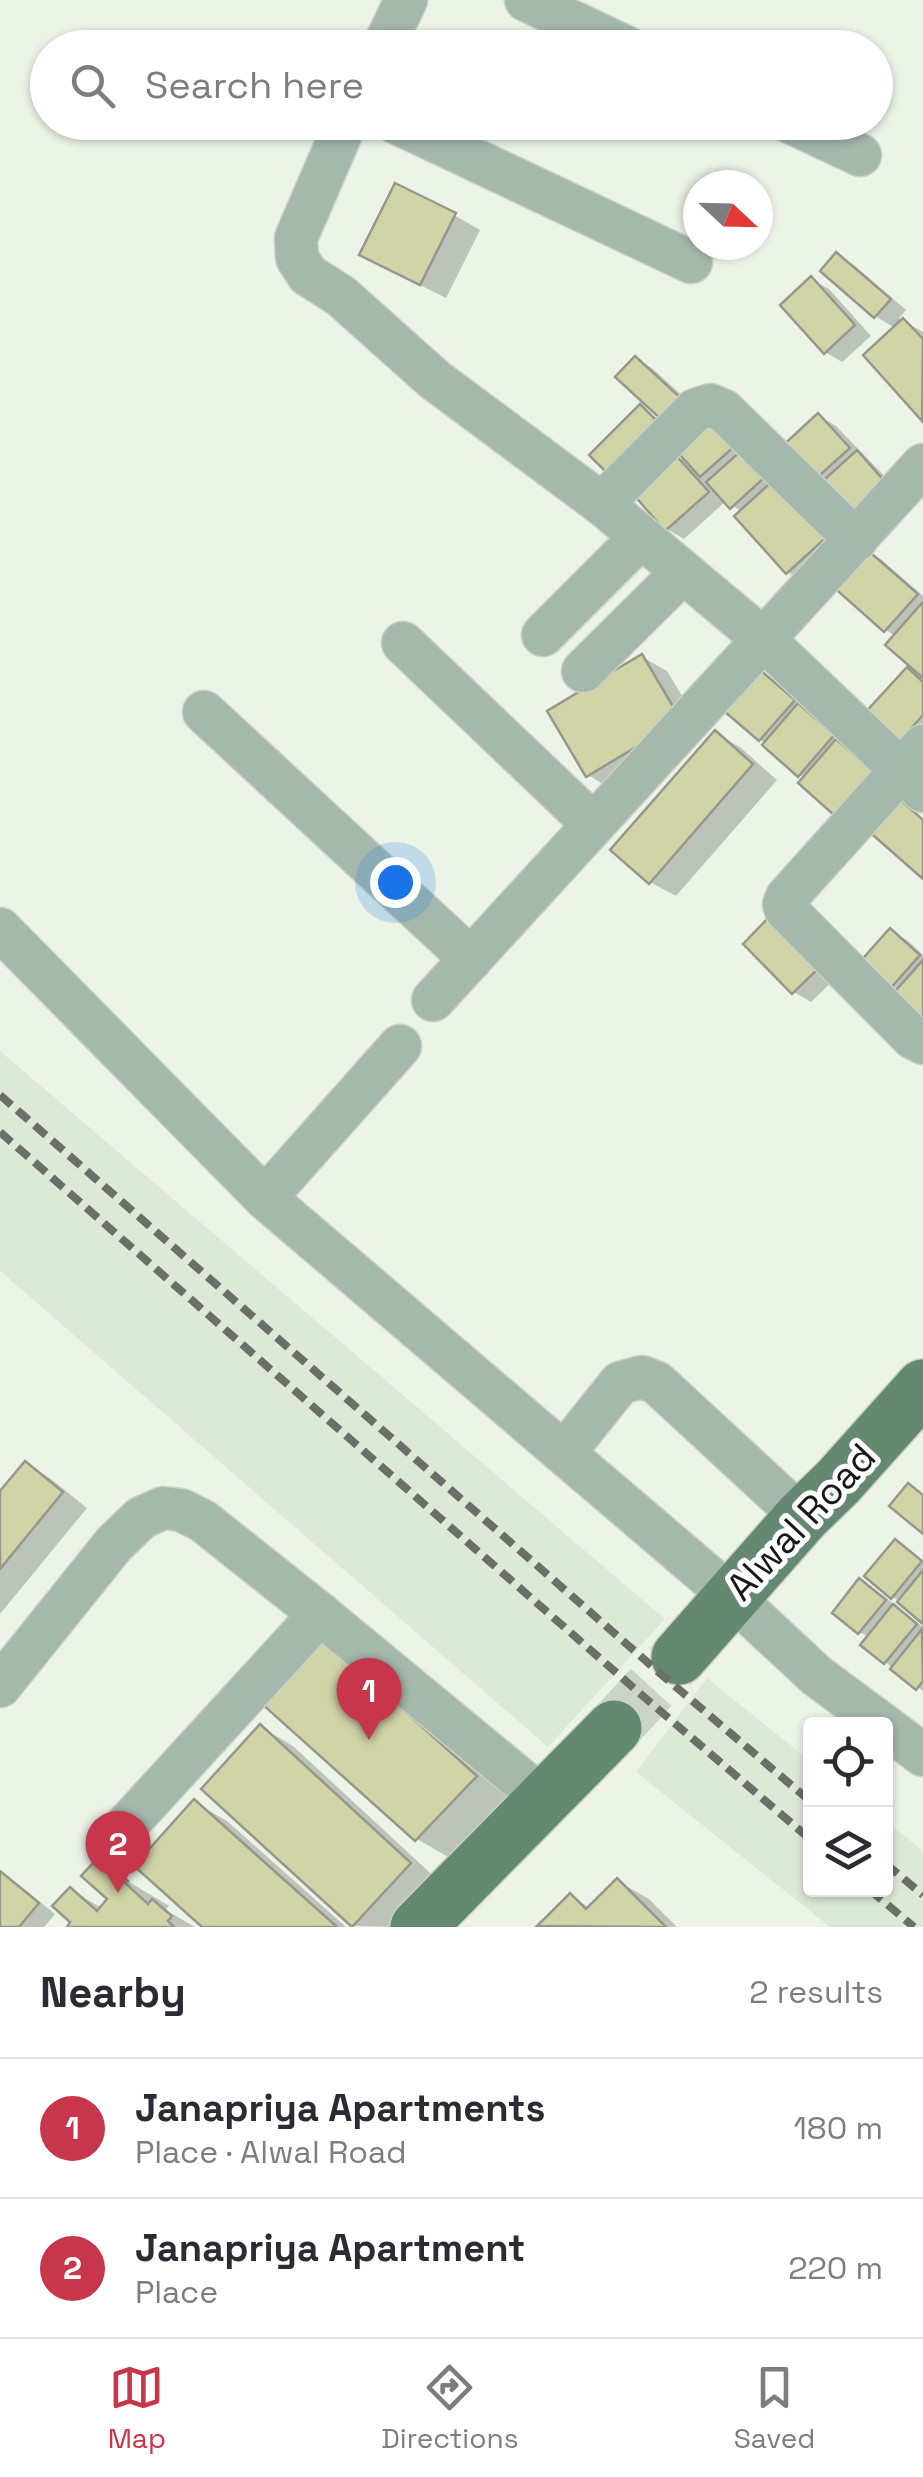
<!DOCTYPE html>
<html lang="en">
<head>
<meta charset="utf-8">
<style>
  body { margin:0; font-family:"Space Grotesk",sans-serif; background:#f2f2f3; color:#2b2b33 }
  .controls { position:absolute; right:30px; bottom:30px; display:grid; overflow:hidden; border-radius:10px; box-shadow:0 2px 8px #0004 }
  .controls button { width:90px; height:90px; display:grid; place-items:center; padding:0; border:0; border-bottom:2px solid #e1e1e2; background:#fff; color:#2b2b33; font:50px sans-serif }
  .compass { position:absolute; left:683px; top:170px; width:90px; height:90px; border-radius:50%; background:#fff; box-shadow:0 2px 8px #0004; rotate:112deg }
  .you { position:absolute; left:395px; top:882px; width:35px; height:35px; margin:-25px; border:8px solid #fff; border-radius:50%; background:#1a73e8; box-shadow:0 0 0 15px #1a73e833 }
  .badge { display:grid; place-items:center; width:65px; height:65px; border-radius:50%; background:#c7364a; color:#fff; font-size:32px; font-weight:700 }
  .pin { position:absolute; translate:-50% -82px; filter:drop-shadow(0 2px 5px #0008) }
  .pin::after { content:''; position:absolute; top:52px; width:35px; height:30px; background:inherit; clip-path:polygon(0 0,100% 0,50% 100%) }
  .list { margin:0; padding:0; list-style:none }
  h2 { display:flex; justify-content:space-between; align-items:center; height:130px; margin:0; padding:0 40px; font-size:42px }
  h2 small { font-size:32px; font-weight:400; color:#7c7c81 }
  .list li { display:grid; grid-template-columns:65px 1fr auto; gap:30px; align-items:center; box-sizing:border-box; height:140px; padding:0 40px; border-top:2px solid #e1e1e2 }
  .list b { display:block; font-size:38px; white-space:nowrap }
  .list p { margin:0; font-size:32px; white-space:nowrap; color:#7c7c81 }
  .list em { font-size:32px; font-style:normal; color:#7c7c81 }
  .icon { flex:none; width:55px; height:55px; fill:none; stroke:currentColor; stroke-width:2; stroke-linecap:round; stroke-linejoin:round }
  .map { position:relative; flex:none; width:923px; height:1927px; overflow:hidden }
  .search { position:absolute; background:#fff; box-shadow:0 2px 8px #0004; left:30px; right:30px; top:30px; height:110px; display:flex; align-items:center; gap:25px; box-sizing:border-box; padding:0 35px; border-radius:55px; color:#7c7c81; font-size:38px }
  .sheet { height:410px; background:#fff }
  nav { display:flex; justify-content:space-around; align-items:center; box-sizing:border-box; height:140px; border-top:2px solid #e1e1e2; background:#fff; font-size:28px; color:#7c7c81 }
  nav a { display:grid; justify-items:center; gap:5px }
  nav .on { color:#c7364a }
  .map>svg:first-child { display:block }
  .built { fill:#dde9d7 }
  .shadow { fill:#0003; fill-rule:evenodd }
  .building { fill:#d1d4a7; stroke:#97988c; stroke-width:2.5 }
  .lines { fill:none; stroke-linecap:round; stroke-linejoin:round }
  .major-tunnel { stroke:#ccd3c8; stroke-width:55; stroke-dasharray:55 28; stroke-linecap:butt }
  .minor-casing { stroke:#cad1c6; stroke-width:45 }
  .major-casing { stroke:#cad1c6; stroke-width:58 }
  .minor { stroke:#a5b8ac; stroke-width:42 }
  .major { stroke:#658873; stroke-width:55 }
  .rail { stroke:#6a6f68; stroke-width:8; stroke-dasharray:15 8; stroke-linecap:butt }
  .labels { text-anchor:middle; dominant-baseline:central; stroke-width:10; stroke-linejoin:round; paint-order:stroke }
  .street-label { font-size:38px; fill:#151814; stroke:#fff }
</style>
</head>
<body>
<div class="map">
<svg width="923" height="1927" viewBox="0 0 923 1927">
  <rect width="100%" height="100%" fill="#ecf4e8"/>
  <!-- built -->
  <g class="built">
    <path d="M0,1051l665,568 -117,128 -548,-476z"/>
    <path d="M707,1678l103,83v129h76v-69l37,30v76h-93l-194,-155z"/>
  </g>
  <!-- shadow -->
  <g class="shadow">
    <path d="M454,215l26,15 -34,68 -58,-29z"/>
    <path d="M837,255l17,10 52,45 -7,8 24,14v86l-57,-63 29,-27 -20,-12z"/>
    <path d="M812,280l17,9 42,47 -29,26 -17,-10z"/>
    <path d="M635,359l17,9 48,44 -81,-36z"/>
    <path d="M640,407l17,11 20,19 31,-22 136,131 -40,36 -17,-10 -45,-60 -16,-11 -42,38 -17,-10zM675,446l15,18 -21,-12z"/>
    <path d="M819,416l17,10 66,68 -82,-7z"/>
    <path d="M865,551l17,9 41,36v79l-27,-39 -10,-6z"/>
    <path d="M642,657l25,14 38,63 -92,56 -25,-15z"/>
    <path d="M907,670l16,9v64h-26z"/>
    <path d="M760,673l17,9 112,101 -84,-5 -6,-3 -39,-36z"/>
    <path d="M716,733l25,15 36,32 -101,116 -26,-14z"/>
    <path d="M791,926l48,49 -28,27 -17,-10z"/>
    <path d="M891,931l17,10 15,14v68l-33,-34z"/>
    <path d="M26,1464l25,15 36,29 -87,106v-119z"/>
    <path d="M895,1542l28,19v59l-31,-24z"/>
    <path d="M860,1581l17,10 46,36v64l-38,-29 -16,-25 -10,-5z"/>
    <path d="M323,1641l195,161 -58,62 -43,-25 -152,-135z"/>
    <path d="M261,1727l32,19 148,137 -40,44 -48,-1z"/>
    <path d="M194,1802l33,19 119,106h-141z"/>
    <path d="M97,1863l69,41 3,2 -3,3 3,3 26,15h-125v-37l32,18 8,-9z"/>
    <path d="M1,1874l17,10 37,30 -11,13h-44z"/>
    <path d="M617,1881l32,18 28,28 -136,-1 29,-30 20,12z"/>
  </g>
  <!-- building -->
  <g class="building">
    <path d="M395,183l61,30 -36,72 -61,-30z"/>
    <path d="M836,252l55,47 -17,19 -54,-47z"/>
    <path d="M811,276l44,49 -31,29 -44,-49z"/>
    <path d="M903,318l20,21 -1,82 -59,-66z"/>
    <path d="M635,356l49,45 -19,22 -50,-46z"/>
    <path d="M640,404l25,25 -51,51 -25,-25z"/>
    <path d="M707,412l30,32 -37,33 -29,-32z"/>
    <path d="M818,413l32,35 -40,36 -31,-35z"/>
    <path d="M671,450l38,42 -44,39 -37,-43z"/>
    <path d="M742,450l24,26 -36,33 -24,-27z"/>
    <path d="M857,450l29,33 -43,39 -29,-33z"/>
    <path d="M777,477l52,58 -43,39 -52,-58z"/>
    <path d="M864,547l54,47 -34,38 -53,-47z"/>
    <path d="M922,603h1v75l-38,-33z"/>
    <path d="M642,654l39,66 -95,57 -39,-66z"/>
    <path d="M907,667l16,15v33l-27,30 -33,-30z"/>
    <path d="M759,669l36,31 -36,41 -35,-30z"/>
    <path d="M798,703l36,32 -36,42 -36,-32z"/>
    <path d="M715,730l38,34 -104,120 -39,-34z"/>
    <path d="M836,739l38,33 -39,44 -37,-33z"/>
    <path d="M894,794l29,26v59l-58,-51z"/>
    <path d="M773,913l50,51 -31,30 -49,-50z"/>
    <path d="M890,928l30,27 -32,36 -30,-27z"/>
    <path d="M923,960v66l-33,-29z"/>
    <path d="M25,1461l38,31 -63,77v-78z"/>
    <path d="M908,1483l15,12v39l-34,-28z"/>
    <path d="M895,1539l27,22 -31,38 -27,-23z"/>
    <path d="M923,1570v54l-26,-22z"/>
    <path d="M859,1578l27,22 -28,34 -26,-21z"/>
    <path d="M893,1604l24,20 -33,40 -24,-19z"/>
    <path d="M922,1629l1,52 -7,9 -26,-21z"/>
    <path d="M323,1638l154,138 -62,65 -153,-137z"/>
    <path d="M260,1724l151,139 -59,64 -151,-138z"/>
    <path d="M194,1799l143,128h-135l-68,-61z"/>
    <path d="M96,1860l23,20 4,-4 5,5 -3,2 23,21 4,-5 20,17 -4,5 6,6h-107l3,-5 -18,-16 18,-19 27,24 10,-12 -26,-23z"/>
    <path d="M0,1871l39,32 -20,24h-19z"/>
    <path d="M617,1878l49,49 -129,-1 33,-33 16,16z"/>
  </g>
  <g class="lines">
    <!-- major-tunnel -->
    <path class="major-tunnel" d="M614,1728l65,-71"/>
    <!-- minor casing -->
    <g class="minor-casing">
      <g id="minor">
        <path d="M526,0l102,48"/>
        <path d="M383,48l23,-48"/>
        <path d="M346,122l-50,116 1,20 11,17 33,21 94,84 167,124 160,134 161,153"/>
        <path d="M395,122l296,140"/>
        <path d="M790,122l70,33"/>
        <path d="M602,504l93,-94 15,-5 14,6 132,129"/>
        <path d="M543,635l98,-98"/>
        <path d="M403,643l190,181"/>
        <path d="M583,671l100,-99"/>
        <path d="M204,712l267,247"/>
        <path d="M923,746l-136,151 -3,7 2,6 127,128 10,5"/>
        <path d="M0,929l265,269 466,398 86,80 65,48"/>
        <path d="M433,1000l490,-535"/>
        <path d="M265,1198l135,-152"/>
        <path d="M564,1453l56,-70 22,-6 15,6 145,134"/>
        <path d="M0,1686l114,-142 27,-26 22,-10 18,2 22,11 117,93 224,185"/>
        <path d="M886,1727l37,28"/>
        <path d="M113,1840l207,-226"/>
      </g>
    </g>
    <!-- major casing -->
    <g class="major-casing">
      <g id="major">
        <path d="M679,1657l123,-140 36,-35 85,-95"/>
        <path d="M418,1927l196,-199"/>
      </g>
    </g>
    <!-- minor -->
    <use href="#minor" class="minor"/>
    <!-- major -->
    <use href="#major" class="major"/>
    <!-- rail -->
    <g class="rail">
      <path d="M0,1095l662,580 148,126"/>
      <path d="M0,1132l644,565 166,142"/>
      <path d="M886,1864l37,31"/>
      <path d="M870,1890l44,37"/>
    </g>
  </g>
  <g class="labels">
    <!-- street labels -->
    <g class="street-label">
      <text transform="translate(801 1522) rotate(-47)">Alwal Road</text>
    </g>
  </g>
</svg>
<div class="controls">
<button><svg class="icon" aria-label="locate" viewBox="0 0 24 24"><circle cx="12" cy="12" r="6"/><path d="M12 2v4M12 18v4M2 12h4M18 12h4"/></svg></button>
<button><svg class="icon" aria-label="layers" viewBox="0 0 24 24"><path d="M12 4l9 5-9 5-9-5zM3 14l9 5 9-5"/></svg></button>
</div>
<svg class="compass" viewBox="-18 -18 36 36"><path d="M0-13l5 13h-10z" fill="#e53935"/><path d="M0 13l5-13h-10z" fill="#7c7c81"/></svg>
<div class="you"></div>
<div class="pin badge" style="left:369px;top:1740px">1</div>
<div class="pin badge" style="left:118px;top:1893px">2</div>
<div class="search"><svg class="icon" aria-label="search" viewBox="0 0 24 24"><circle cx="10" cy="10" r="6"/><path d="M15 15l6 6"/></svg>Search here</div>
</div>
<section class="sheet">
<h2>Nearby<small>2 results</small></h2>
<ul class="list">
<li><span class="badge">1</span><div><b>Janapriya Apartments</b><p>Place · Alwal Road</p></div><em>180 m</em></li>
<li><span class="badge">2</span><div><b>Janapriya Apartment</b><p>Place</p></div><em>220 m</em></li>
</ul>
</section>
<nav>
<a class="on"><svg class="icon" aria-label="map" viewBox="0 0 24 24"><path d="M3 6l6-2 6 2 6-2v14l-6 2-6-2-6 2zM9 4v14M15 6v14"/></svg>Map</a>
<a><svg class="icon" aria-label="directions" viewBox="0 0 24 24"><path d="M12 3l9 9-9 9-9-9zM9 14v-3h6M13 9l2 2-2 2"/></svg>Directions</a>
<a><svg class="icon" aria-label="saved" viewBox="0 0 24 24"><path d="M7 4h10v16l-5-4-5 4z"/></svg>Saved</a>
</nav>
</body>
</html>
